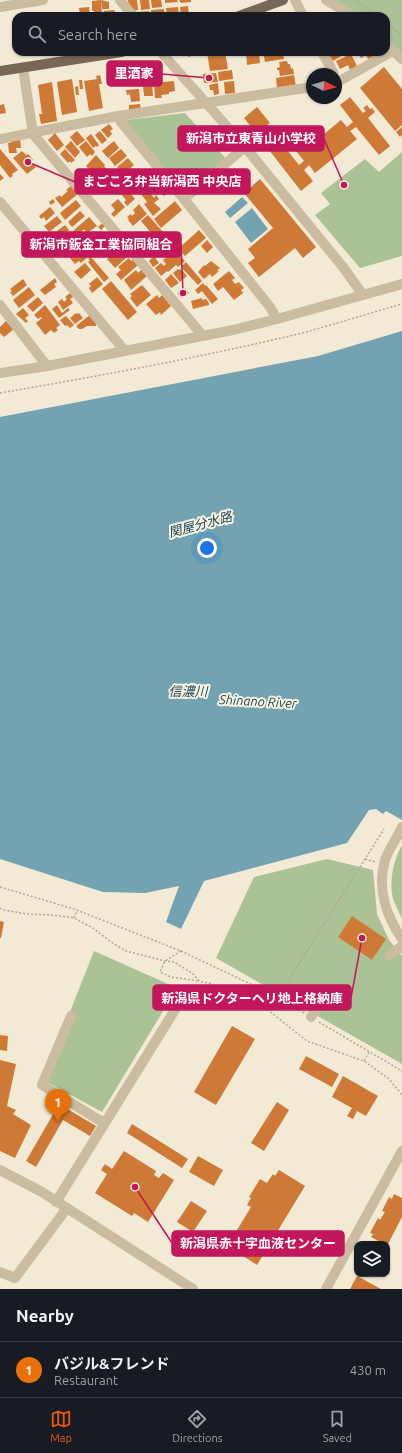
<!DOCTYPE html>
<html lang="en">
<head>
<meta charset="utf-8">
<style>
  body { margin:0; font-family:Ubuntu,"Noto Sans JP",sans-serif; background:#242831; color:#f1f3f6 }
  .controls { position:absolute; right:12px; bottom:12px; display:grid; overflow:hidden; border-radius:8px; box-shadow:0 1px 3px #0004 }
  .controls button { width:36px; height:36px; display:grid; place-items:center; padding:0; border:0; border-bottom:1px solid #363941; background:#171b24; color:#f1f3f6; font:20px sans-serif }
  .compass { position:absolute; left:306px; top:68px; width:36px; height:36px; border-radius:50%; background:#171b24; box-shadow:0 1px 3px #0004; rotate:95deg }
  .you { position:absolute; left:207px; top:548px; width:14px; height:14px; margin:-10px; border:3px solid #fff; border-radius:50%; background:#1a73e8; box-shadow:0 0 0 6px #1a73e833 }
  .badge { display:grid; place-items:center; width:26px; height:26px; border-radius:50%; background:#ea580c; color:#fff; font-size:13px; font-weight:700 }
  .pin { position:absolute; translate:-50% -33px; filter:drop-shadow(0 1px 2px #0008) }
  .pin::after { content:''; position:absolute; top:21px; width:14px; height:12px; background:inherit; clip-path:polygon(0 0,100% 0,50% 100%) }
  .list { margin:0; padding:0; list-style:none }
  h2 { display:flex; justify-content:space-between; align-items:center; height:52px; margin:0; padding:0 16px; font-size:17px }
  h2 small { font-size:13px; font-weight:400; color:#9ea1a6 }
  .list li { display:grid; grid-template-columns:26px 1fr auto; gap:12px; align-items:center; box-sizing:border-box; height:56px; padding:0 16px; border-top:1px solid #363941 }
  .list b { display:block; font-size:15px; white-space:nowrap }
  .list p { margin:0; font-size:13px; white-space:nowrap; color:#9ea1a6 }
  .list em { font-size:13px; font-style:normal; color:#9ea1a6 }
  .icon { flex:none; width:22px; height:22px; fill:none; stroke:currentColor; stroke-width:2; stroke-linecap:round; stroke-linejoin:round }
  .map { position:relative; flex:none; width:402px; height:1289px; overflow:hidden }
  .search { position:absolute; background:#171b24; box-shadow:0 1px 3px #0004; left:12px; right:12px; top:12px; height:44px; display:flex; align-items:center; gap:10px; box-sizing:border-box; padding:0 14px; border-radius:12px; color:#9ea1a6; font-size:15px }
  .sheet { height:108px; background:#171b24 }
  nav { display:flex; justify-content:space-around; align-items:center; box-sizing:border-box; height:56px; border-top:1px solid #363941; background:#171b24; font-size:11px; color:#9ea1a6 }
  nav a { display:grid; justify-items:center; gap:2px }
  nav .on { color:#ea580c }
  .map>svg:first-child { display:block }
  .green { fill:#abc295 }
  .water { fill:#73a3b1 }
  .building { fill:#cf7937 }
  .lines { fill:none; stroke-linecap:round; stroke-linejoin:round }
  .path { stroke:#b7a68c; stroke-width:1.5; stroke-dasharray:2 2; stroke-linecap:butt }
  .minor { stroke:#cbbca1; stroke-width:10 }
  .major { stroke:#786754; stroke-width:10 }
  .labels { text-anchor:middle; dominant-baseline:central; stroke-width:4; stroke-linejoin:round; paint-order:stroke }
  .water-label { font-size:13px; font-style:italic; fill:#184859; stroke:#faf4e2 }
  .leader { fill:none; stroke:#c2185b; stroke-width:1.5 }
  .callout-dot { fill:#c2185b; stroke:#faf4e2; stroke-width:1.5 }
  .callout { fill:#c2185b; stroke:#c2185b; stroke-width:1.5 }
  .callout-label { font-size:13px; text-anchor:middle; font-weight:bold; fill:#fff }
</style>
</head>
<body>
<div class="map">
<svg width="402" height="1289" viewBox="0 0 402 1289">
  <rect width="100%" height="100%" fill="#f3ead6"/>
  <!-- green -->
  <g class="green">
    <path d="M332,0h70v56l-16,-16v-24h-30z"/>
    <path d="M185,113l42,47 -41,35 -61,-70 1,-5z"/>
    <path d="M402,152v104l-42,12 -45,-53 15,-11 -9,-11 44,-34 14,13z"/>
    <path d="M402,845v74c-3,-7 -7,-14 -9,-20 -4,-18 0,-38 9,-54z"/>
    <path d="M327,859l46,11 4,44 12,26 13,16v108l-186,-106 38,-81z"/>
    <path d="M94,951l83,37 -75,124 -59,-32z"/>
  </g>
  <!-- water -->
  <g class="water">
    <path d="M242,197l6,6 -18,15 -5,-6z"/>
    <path d="M252,208l16,21 -17,14 -16,-21z"/>
    <path d="M402,331v489l-16,-9 -3,3 -7,-5 -7,1 -22,33 -143,38 -23,48 -15,-7 13,-36 -34,7 -42,-1 -103,-33v-442l318,-61z"/>
  </g>
  <!-- building -->
  <g class="building">
    <path d="M101,0l8,2v7h-7z"/>
    <path d="M101,0l1,16h-7l-1,-5h-2v-10z"/>
    <path d="M128,0h9l1,10 -6,1 -3,-3z"/>
    <path d="M140,0h9l1,9 -9,1z"/>
    <path d="M151,0h10l1,7 -10,1z"/>
    <path d="M165,0h12l1,2 -13,1z"/>
    <path d="M179,0h12v2l-10,1z"/>
    <path d="M188,6l1,9 -8,1 -1,-9z"/>
    <path d="M89,7l1,9h-10l-1,-8z"/>
    <path d="M178,7l1,9h-12l-1,-8z"/>
    <path d="M164,9l1,7h-14v-6z"/>
    <path d="M114,10l2,3h2v3h-14v-5z"/>
    <path d="M149,11l1,5h-13v-4z"/>
    <path d="M59,13v3h-8l-1,-2z"/>
    <path d="M187,52h17l-16,5z"/>
    <path d="M207,52h18l3,17 -18,2z"/>
    <path d="M246,52h13l1,11 -13,2z"/>
    <path d="M263,52h17l1,1h2l1,6 -19,3z"/>
    <path d="M331,52h13l1,2 -12,7 -4,-6 2,-1z"/>
    <path d="M357,52h24l-13,7 -2,-4 -5,3z"/>
    <path d="M351,54l6,12 -7,4 -2,-5 -8,4 -4,-8z"/>
    <path d="M287,61l1,3h2l1,5 2,-1 1,6 -14,2 -1,-6h-2v-2l3,-1 -1,-5z"/>
    <path d="M384,67l18,22v36l-7,6 -35,-43z"/>
    <path d="M232,70l1,9 -14,2 -1,-9z"/>
    <path d="M216,73l2,9 -14,1 -1,-9z"/>
    <path d="M100,75l2,9h-3l4,24 -14,3 -5,-30 13,-2 -1,-3z"/>
    <path d="M294,75l2,11 -19,2 -1,-10z"/>
    <path d="M72,79l5,33 -15,3 -5,-33z"/>
    <path d="M79,80h3l1,9h-3z"/>
    <path d="M174,81l1,10 -6,1v2l-8,1 1,3h-7l-1,-15z"/>
    <path d="M234,81l1,12 -10,1 -1,-12z"/>
    <path d="M52,82l5,39 -16,3 -2,-10h3l-4,-29z"/>
    <path d="M218,83l1,11 -5,1 -1,-5h-3l-1,-5z"/>
    <path d="M152,84l1,12h-9l-1,-11z"/>
    <path d="M78,86l1,9h-3l-1,-8z"/>
    <path d="M139,89l1,12 -9,1 -1,-8 -3,1 -1,-5z"/>
    <path d="M350,97l13,16 3,-2 -3,-3 4,-3 3,4 2,-1 3,4 -7,6 22,28 -11,9 -23,-28 -6,4 7,8 -42,34 -6,-8 -5,5 9,11 -12,10 -57,-73 13,-11 13,16 -3,2 32,40 5,-4 -8,-10 26,-21 2,4 17,-14 6,7 6,-5 -13,-17z"/>
    <path d="M4,104l2,9 -6,1v-9z"/>
    <path d="M140,104l1,5 -12,2v-6z"/>
    <path d="M109,124l4,5 -3,2 2,3 -4,4 -7,-8z"/>
    <path d="M402,127v8l-2,2 -4,-5z"/>
    <path d="M77,131l8,9 -8,6 -7,-9z"/>
    <path d="M100,131l7,9 -5,4 -7,-9z"/>
    <path d="M55,133l9,12 -7,6 -9,-11z"/>
    <path d="M91,134l8,11 -2,2 -1,-1 -3,2 -7,-10z"/>
    <path d="M20,139l1,9h-5l1,5h-8l-1,-10h3l-1,-3z"/>
    <path d="M71,141l9,11 -5,6 -10,-11z"/>
    <path d="M86,141l9,11 -3,4 -2,-2 -3,3 -8,-10z"/>
    <path d="M114,141l5,7 -11,10 -6,-7z"/>
    <path d="M0,149l18,21 -6,4 1,2 -3,2 -10,-13z"/>
    <path d="M65,149l10,11 -4,3 -1,-2 -2,2 -8,-9z"/>
    <path d="M121,149l6,7 -12,10 -6,-8z"/>
    <path d="M22,151l4,4 2,-1 5,6 -2,1 5,6 -9,7 -14,-16z"/>
    <path d="M96,155l9,10 -1,1 4,4 -7,6 -1,-1 -2,1 -3,-4 -2,2 -7,-8z"/>
    <path d="M128,158l6,7 -11,9 -6,-7z"/>
    <path d="M0,174l4,4 -4,3z"/>
    <path d="M260,179l56,68 -13,11 -8,-10 -36,29 -11,-14 7,-5 -7,-9 25,-21 -29,-35z"/>
    <path d="M72,185l7,8 -17,14 -7,-9 5,-3 1,2 7,-6 -2,-1z"/>
    <path d="M125,187l10,12 -8,7 -3,-4 2,-2 -5,-6 -1,1 -2,-2z"/>
    <path d="M163,187l5,5 -4,4 -5,-5z"/>
    <path d="M147,189l7,9 2,-3 3,4 -5,4 7,6 -8,7 -9,-12 3,-2 -6,-8z"/>
    <path d="M53,199l2,3 -4,3 -2,-3z"/>
    <path d="M118,199l7,8 -11,10 -3,-3 4,-4 -4,-5z"/>
    <path d="M76,200l5,6 -16,14 -5,-7z"/>
    <path d="M175,201l7,9 -21,18 -7,-9z"/>
    <path d="M139,204l8,10 -14,12 -5,-6 1,-1 -2,-2 4,-3 1,2 3,-3 -2,-3z"/>
    <path d="M50,207l5,6 -9,8 -2,-4 -3,2 -2,-3z"/>
    <path d="M80,211l5,5 -13,11 -4,-5z"/>
    <path d="M148,215l15,17 -18,16 -6,-7 6,-5 2,2 5,-4 -11,-13z"/>
    <path d="M57,216l5,6 -13,10 -5,-6z"/>
    <path d="M89,217l8,9 -10,7 -3,-4 -7,7 -4,-5z"/>
    <path d="M103,223l2,3 -4,4 -3,-3z"/>
    <path d="M65,225l4,5 -10,9 -5,-6z"/>
    <path d="M199,230l7,8 -21,18 -7,-7z"/>
    <path d="M207,240l6,7 -6,6 -6,-7z"/>
    <path d="M111,241l4,4 -2,2 1,1 -11,10 -4,-5z"/>
    <path d="M120,245l9,10 -14,13 -8,-9 11,-9 -2,-1z"/>
    <path d="M83,249l7,6 -9,8 -2,-2 -4,3 -5,-6z"/>
    <path d="M175,250l10,11 -7,6 -2,-2 -8,7 -1,-1 -6,5 -6,-8 6,-5 3,3 2,-2 -3,-4z"/>
    <path d="M154,256l5,7 -6,4 -4,-6z"/>
    <path d="M91,257l18,21 -5,4 -16,-20 2,-1 -2,-2z"/>
    <path d="M129,258l2,3 3,-3 5,6 -18,16 -5,-6 5,-4 -3,-3z"/>
    <path d="M211,261l9,7 -3,2 2,1 -7,6 -2,-3 -6,5 -6,-7 6,-7 1,1z"/>
    <path d="M186,262l16,19 -4,4 -17,-18z"/>
    <path d="M85,263l6,7 -10,9 -7,-7z"/>
    <path d="M142,269l5,7 -16,14 -7,-10 12,-10 2,3z"/>
    <path d="M178,269l1,1 2,-1 6,7 -7,6 -7,-9z"/>
    <path d="M229,271l6,7 -3,2 3,4 4,-2 5,6 -3,2 2,3 -9,7 -11,-13 -5,4 -5,-7z"/>
    <path d="M171,274l8,9 -8,5 -6,-8z"/>
    <path d="M97,277l6,7 -11,9 -3,-5 2,-2 -2,-2z"/>
    <path d="M55,278l2,4 -3,2 2,3 -11,8 -5,-5z"/>
    <path d="M23,279l4,6 -14,11 -3,-4 2,-1 -2,-2z"/>
    <path d="M111,281l26,31 -9,8 -26,-31z"/>
    <path d="M203,283l2,3 1,-1 12,14 -6,5 -10,-13 -4,3 -3,-4z"/>
    <path d="M142,285l9,10 -14,12 -7,-9 2,-2 -2,-2z"/>
    <path d="M29,287l6,8 -16,13 -6,-8z"/>
    <path d="M185,288l4,5 -8,5 -4,-5z"/>
    <path d="M70,293l3,4 -3,2 3,4 -10,7 -5,-8 4,-3 2,3 3,-3 -2,-2z"/>
    <path d="M157,295l2,3 3,-3 9,11 -10,9 -1,-3 -4,3 -10,-11z"/>
    <path d="M38,297l5,6 -10,9 -6,-6z"/>
    <path d="M202,298v2l4,-1 3,4v2l-16,4 -2,-8z"/>
    <path d="M45,305l15,20 -4,3 2,2 -4,3 -3,-3 -6,5 -9,-12 6,-5 -1,-1 -3,2 -4,-4z"/>
    <path d="M57,305l5,8 6,-5 2,2 -11,8 -7,-9z"/>
    <path d="M23,308l6,7 -4,3 3,3 -2,2 -10,-9z"/>
    <path d="M76,313l1,1 2,-1 4,5 -8,6 -5,-6z"/>
    <path d="M90,315l6,7v4h-9l-5,3h-3l-3,-3z"/>
    <path d="M66,316l8,9 -4,3 -3,-3 -2,1 -5,-6z"/>
    <path d="M6,321l8,8 -10,8 -4,-4v-6z"/>
    <path d="M352,916l34,23 -14,21 -34,-23z"/>
    <path d="M0,921l4,1 -3,16h-1z"/>
    <path d="M232,1026l23,13 -39,66 -22,-13z"/>
    <path d="M0,1035l8,1 -1,15 -7,-1z"/>
    <path d="M306,1056l33,18 -7,13 -33,-18z"/>
    <path d="M0,1060l16,4 -9,42 9,4 -3,4 18,11 -16,33 -15,-7z"/>
    <path d="M343,1076l35,20 -12,20 -9,-5 -4,8 -6,-3 5,-8 -20,-11z"/>
    <path d="M277,1102l12,8 -25,41 -13,-8z"/>
    <path d="M59,1104l37,22 -6,10 -27,-16 -27,47 -10,-6z"/>
    <path d="M132,1124l56,35 -6,9 -55,-35z"/>
    <path d="M124,1151l32,20 -2,4 5,3 4,-5 11,7 -26,42 -14,-9 -2,3 -37,-23 12,-19 -6,-4 4,-6 7,5z"/>
    <path d="M198,1156l25,14 -9,16 -25,-14z"/>
    <path d="M279,1170l26,16 -48,79 -28,-18 4,-6 -2,-1 20,-33 -4,-2 4,-7 -2,-1 11,-18 7,4 6,-9 2,2z"/>
    <path d="M394,1194l8,4v19l-14,27h-4l-13,-7 2,-3 -3,-1 8,-15 2,2 5,-8 -3,-1 7,-14 3,2z"/>
    <path d="M191,1201l16,10 -14,21 -16,-10z"/>
    <path d="M357,1276l24,13h-31z"/>
  </g>
  <g class="lines">
    <!-- path -->
    <g class="path">
      <path d="M356,0l21,16"/>
      <path d="M386,23l16,12"/>
      <path d="M0,393c99,-17 197,-35 294,-58 36,-9 72,-21 108,-31"/>
      <path d="M365,859l10,3"/>
      <path d="M0,887l74,22 107,42 97,46"/>
      <path d="M0,908l4,2 23,4 24,1 23,3 19,10 18,14 15,9 39,10 9,1 18,11 7,8 13,3 28,11 28,15 39,31 57,20 25,18 13,16"/>
      <path d="M74,918l3,-7"/>
      <path d="M181,951l-16,10 -5,11 11,5 28,4"/>
      <path d="M253,1001l6,-13"/>
      <path d="M304,1013l-26,-16 106,-168"/>
      <path d="M319,1022l83,49"/>
      <path d="M364,1061l5,-9"/>
    </g>
    <!-- minor -->
    <g class="minor">
      <path d="M120,0l13,16"/>
      <path d="M295,0l8,16"/>
      <path d="M326,0l27,16"/>
      <path d="M0,7l43,-7"/>
      <path d="M386,44l16,15"/>
      <path d="M161,52l84,95 98,120 20,28"/>
      <path d="M322,52l12,22"/>
      <path d="M23,68l10,66 170,202"/>
      <path d="M336,83l57,-32"/>
      <path d="M118,116l3,6 63,77 86,108 7,12"/>
      <path d="M0,139l118,-23 194,-29"/>
      <path d="M184,199l61,-52"/>
      <path d="M0,202l125,149"/>
      <path d="M0,305l47,61"/>
      <path d="M0,373l47,-7 186,-36 44,-11 125,-35"/>
      <path d="M402,827c-5,11 -13,22 -17,33 -8,28 1,56 17,79"/>
      <path d="M390,955l12,-9"/>
      <path d="M71,1016l-29,69 62,38"/>
      <path d="M311,1017l9,-13"/>
      <path d="M0,1170l42,22 151,97"/>
      <path d="M56,1202l130,-210"/>
      <path d="M0,1272l15,6 52,-70"/>
      <path d="M326,1289l76,-138"/>
    </g>
    <!-- major -->
    <g class="major">
      <path d="M239,16l44,-16"/>
      <path d="M0,71l122,-19"/>
    </g>
  </g>
  <g class="labels">
    <!-- water labels -->
    <g class="water-label">
      <text transform="translate(200 524) rotate(-15)">関屋分水路</text>
      <text x="188" y="691">信濃川</text>
      <text transform="translate(258 701) rotate(3)">Shinano River</text>
    </g>
  </g>
  <!-- callouts -->
  <path class="leader" d="M209 78L162 74M344 185L324 139M28 162L75 182M183 293L181 244M362 938L351 998M135 1187L172 1243"/>
  <g class="callout-dot">
    <circle cx="209" cy="78" r="4"/>
    <circle cx="344" cy="185" r="4"/>
    <circle cx="28" cy="162" r="4"/>
    <circle cx="183" cy="293" r="4"/>
    <circle cx="362" cy="938" r="4"/>
    <circle cx="135" cy="1187" r="4"/>
  </g>
  <g class="callout">
    <rect x="107" y="61" width="55" height="25" rx="4"/>
    <rect x="178" y="126" width="146" height="25" rx="4"/>
    <rect x="75" y="169" width="175" height="25" rx="4"/>
    <rect x="22" y="232" width="159" height="25" rx="4"/>
    <rect x="153" y="985" width="198" height="25" rx="4"/>
    <rect x="172" y="1231" width="172" height="25" rx="4"/>
  </g>
  <g class="callout-label">
    <text x="134" y="78">里酒家</text>
    <text x="251" y="143">新潟市立東青山小学校</text>
    <text x="162" y="186">まごころ弁当新潟西 中央店</text>
    <text x="101" y="249">新潟市鈑金工業協同組合</text>
    <text x="252" y="1003">新潟県ドクターヘリ地上格納庫</text>
    <text x="258" y="1248">新潟県赤十字血液センター</text>
  </g>
</svg>
<div class="controls">
<button><svg class="icon" aria-label="layers" viewBox="0 0 24 24"><path d="M12 4l9 5-9 5-9-5zM3 14l9 5 9-5"/></svg></button>
</div>
<svg class="compass" viewBox="-18 -18 36 36"><path d="M0-13l5 13h-10z" fill="#e53935"/><path d="M0 13l5-13h-10z" fill="#9ea1a6"/></svg>
<div class="you"></div>
<div class="pin badge" style="left:58px;top:1122px;background:#e8710a">1</div>
<div class="search"><svg class="icon" aria-label="search" viewBox="0 0 24 24"><circle cx="10" cy="10" r="6"/><path d="M15 15l6 6"/></svg>Search here</div>
</div>
<section class="sheet">
<h2>Nearby<small></small></h2>
<ul class="list">
<li><span class="badge" style="background:#e8710a">1</span><div><b>バジル&amp;フレンド</b><p>Restaurant</p></div><em>430 m</em></li>
</ul>
</section>
<nav>
<a class="on"><svg class="icon" aria-label="map" viewBox="0 0 24 24"><path d="M3 6l6-2 6 2 6-2v14l-6 2-6-2-6 2zM9 4v14M15 6v14"/></svg>Map</a>
<a><svg class="icon" aria-label="directions" viewBox="0 0 24 24"><path d="M12 3l9 9-9 9-9-9zM9 14v-3h6M13 9l2 2-2 2"/></svg>Directions</a>
<a><svg class="icon" aria-label="saved" viewBox="0 0 24 24"><path d="M7 4h10v16l-5-4-5 4z"/></svg>Saved</a>
</nav>
</body>
</html>
